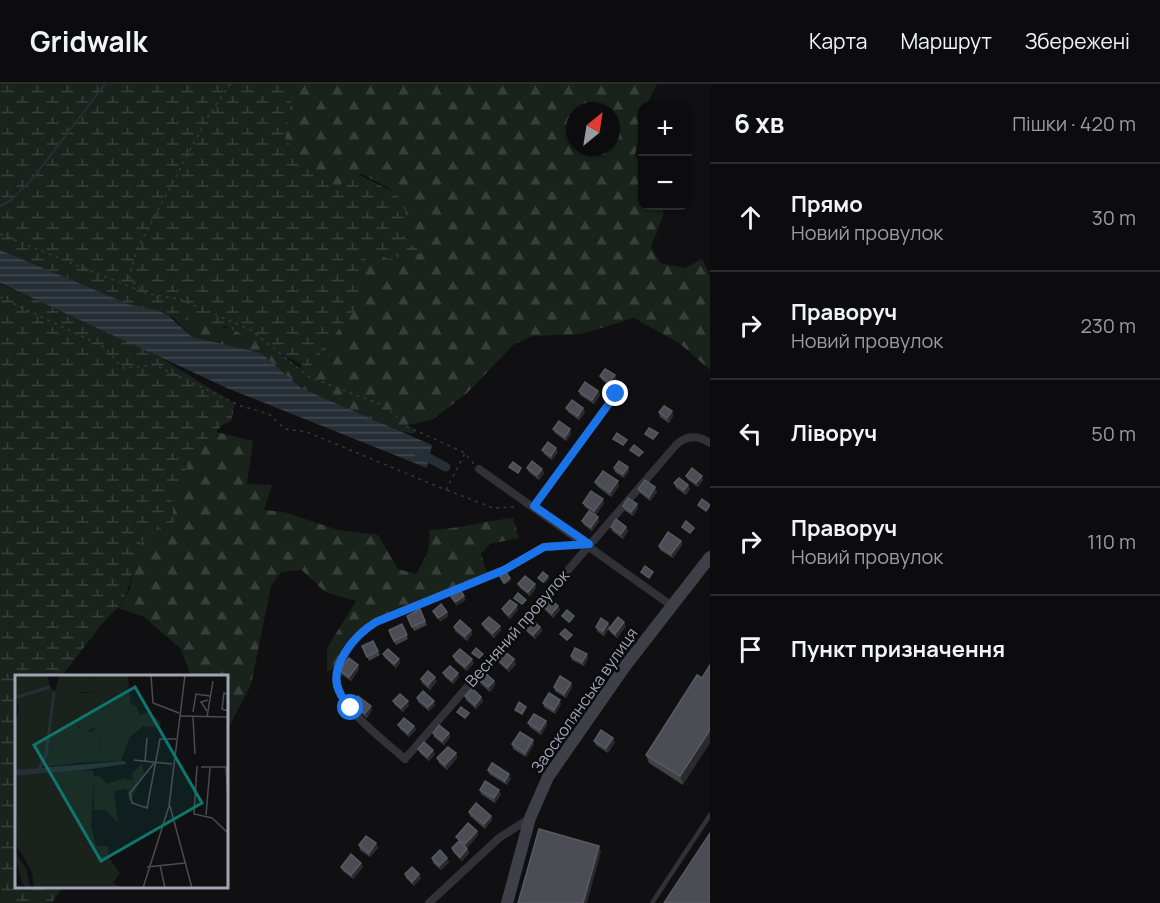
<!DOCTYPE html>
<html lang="uk">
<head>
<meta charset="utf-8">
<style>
  body { margin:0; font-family:Manrope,sans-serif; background:#1a1a1c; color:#f1f3f6 }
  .controls { position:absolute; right:18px; top:18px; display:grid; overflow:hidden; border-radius:12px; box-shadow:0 2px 4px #0004 }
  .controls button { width:54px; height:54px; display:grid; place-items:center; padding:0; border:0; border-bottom:2px solid #2c2c2e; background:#0c0c0e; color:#f1f3f6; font:30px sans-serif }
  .compass { position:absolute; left:566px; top:18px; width:54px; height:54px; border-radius:50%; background:#0c0c0e; box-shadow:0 2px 4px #0004; rotate:30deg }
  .stop { position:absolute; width:18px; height:18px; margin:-14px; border:4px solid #1a73e8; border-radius:50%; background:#fff }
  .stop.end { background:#1a73e8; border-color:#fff; box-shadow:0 2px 6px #0008 }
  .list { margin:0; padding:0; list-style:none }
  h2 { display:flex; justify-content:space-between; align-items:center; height:78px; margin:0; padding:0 24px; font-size:26px }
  h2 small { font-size:20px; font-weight:400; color:#9a9b9e }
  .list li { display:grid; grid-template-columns:39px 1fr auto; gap:18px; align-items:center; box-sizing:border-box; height:108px; padding:0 24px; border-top:2px solid #2c2c2e }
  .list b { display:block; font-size:22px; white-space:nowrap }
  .list p { margin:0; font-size:20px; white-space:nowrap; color:#9a9b9e }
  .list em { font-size:20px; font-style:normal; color:#9a9b9e }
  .icon { flex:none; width:33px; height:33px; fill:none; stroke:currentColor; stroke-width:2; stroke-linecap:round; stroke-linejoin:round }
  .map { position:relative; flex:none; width:710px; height:819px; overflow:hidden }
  header { display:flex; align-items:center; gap:36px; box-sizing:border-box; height:84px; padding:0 30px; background:#0c0c0e; border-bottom:2px solid #2c2c2e }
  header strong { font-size:28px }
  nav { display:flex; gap:33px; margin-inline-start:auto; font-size:21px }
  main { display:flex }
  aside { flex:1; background:#0c0c0e }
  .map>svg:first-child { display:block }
  .forest { fill:url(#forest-firs); fill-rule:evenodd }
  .wetland { fill:url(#wetland-marsh) }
  .water { fill:url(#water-rules) }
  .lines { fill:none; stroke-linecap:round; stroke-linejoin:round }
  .stream { stroke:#262e36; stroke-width:2 }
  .canal { stroke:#262e36; stroke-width:9 }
  .path { stroke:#37383e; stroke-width:1.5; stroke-dasharray:3 4.5; stroke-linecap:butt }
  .lane { stroke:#313137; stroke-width:4.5 }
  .street { stroke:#313137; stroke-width:8 }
  .secondary { stroke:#3f4047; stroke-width:12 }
  .wall { fill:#414148 }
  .shaded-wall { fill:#29292e }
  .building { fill:#4b4c54; stroke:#595a63; stroke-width:1.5 }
  .route { stroke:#1a73e8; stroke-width:8 }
  .labels { text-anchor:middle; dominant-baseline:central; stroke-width:5; stroke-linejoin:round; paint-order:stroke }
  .street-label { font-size:16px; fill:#a0a4b4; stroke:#0b0b0d }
  .inset-river { fill:none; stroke:#262e36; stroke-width:3 }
  .inset-road { fill:none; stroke:#4a4b53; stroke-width:1.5 }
  .view { fill:#0f766e; fill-opacity:0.15; stroke:#0f766e; stroke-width:3 }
  .inset-edge { fill:none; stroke:#a0a4b4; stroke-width:3 }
</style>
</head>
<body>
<header>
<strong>Gridwalk</strong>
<nav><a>Карта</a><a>Маршрут</a><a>Збережені</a></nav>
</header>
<main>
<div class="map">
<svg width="710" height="819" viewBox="0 0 710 819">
  <defs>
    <pattern id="forest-firs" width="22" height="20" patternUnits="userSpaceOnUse" patternTransform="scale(1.5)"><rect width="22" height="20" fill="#1a221c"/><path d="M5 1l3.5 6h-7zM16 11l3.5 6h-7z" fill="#383f3b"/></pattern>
    <pattern id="wetland-marsh" width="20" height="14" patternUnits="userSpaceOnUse" patternTransform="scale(1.5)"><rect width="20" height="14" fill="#1a221c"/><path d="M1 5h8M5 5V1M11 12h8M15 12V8" fill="none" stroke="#383f3b"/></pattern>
    <pattern id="water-rules" width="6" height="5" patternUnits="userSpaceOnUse" patternTransform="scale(1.5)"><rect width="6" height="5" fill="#262e36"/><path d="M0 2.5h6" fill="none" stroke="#424951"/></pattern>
  </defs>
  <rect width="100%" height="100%" fill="#101012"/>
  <!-- forest -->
  <g class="forest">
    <path d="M288,0h369l-11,22h-4v16l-7,33 7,11v40h21v10l-12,31 9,16 25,5 17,-9 8,17v94l-31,-27 -45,-25 -52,16 -50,2 -19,9 -46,48 -35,27 -25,5 10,6 -4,3 -13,-3 -99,-43 -40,-35 -69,-16 -28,-29 62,11 -3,9 28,2 49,39 5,-18 41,-81 55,-59 -12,-23 -27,-14 -26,17 -36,-16 -16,-35zM575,27h36v36h-36z"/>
    <path d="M216,348l37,9 -6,43 25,1 -8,25 20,2 54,18 40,5 20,34 18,5 12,-22 2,-22c28,-1 55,-9 83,-12l6,20 -29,6 -9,10 7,22 -112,46 -22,18 -14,25 -13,7v-24l29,-47 -31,-9 -23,-22 -21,2 -10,14 -20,99 -24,45 -1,-54h-35l-10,-27 -37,-32 -26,-9 12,-19 5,-38 15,-19 24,-10 -3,-28 16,-25 1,-15 17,-9z"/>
  </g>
  <!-- wetland -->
  <g class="wetland">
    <path d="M0,0h294l-9,56 48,49 24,-15 39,19 10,19 -8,22 24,19 -34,6 -21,-10 -10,57 -48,62 -82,-41 -58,-11 -38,-11 -131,-55z"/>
    <path d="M0,200l147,65 88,55 -4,17 -9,4 -17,20 -17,9 -1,15 -16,26 3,27c-59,23 -28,43 -54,82 -5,8 -13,14 -19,21 -13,17 -26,34 -39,51h-46v210l47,1 -11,16h-52z"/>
  </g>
  <!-- water -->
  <path class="water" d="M0,166l131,55 28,6 10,5 23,21 69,16 40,35 131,57 -5,23 -200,-80 -227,-105z"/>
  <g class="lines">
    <!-- stream -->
    <path class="stream" d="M0,122l10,-5 24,-24 71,-93"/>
    <!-- canal -->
    <path class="canal" d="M419,369l27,14"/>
    <!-- path -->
    <g class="path">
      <path d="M230,0l-22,33 -71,132 -8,28 15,16 35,6 72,31 58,47 76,29 21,20 59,27"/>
      <path d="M0,150l143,58"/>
      <path d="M0,213l104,50 19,21 32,-3 86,41 28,8 16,15 22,3 139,58 19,-37 9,11"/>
      <path d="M447,406l46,18 24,-1"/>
    </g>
    <!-- lane -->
    <path class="lane" d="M652,819l58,-88"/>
    <!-- street -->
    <g class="street">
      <path d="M479,385l193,137"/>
      <path d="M534,422l82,-112"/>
      <path d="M589,460l-45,3 -40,23 -128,52c-14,9 -24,18 -32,34 -3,8 -9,18 -7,27 3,25 49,59 68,76l271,-314c10,-10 22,-10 34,-2"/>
      <path d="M429,819l70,-65 31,-20"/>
    </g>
    <!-- secondary -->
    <path class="secondary" d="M507,819l23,-85 18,-41 78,-112 84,-108"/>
  </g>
  <!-- wall -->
  <g class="wall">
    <path d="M615,291l1,4 -5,8 -9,-7 -2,-4z"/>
    <path d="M579,307h19l2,4 -6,9 -14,-9z"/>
    <path d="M566,324h17l2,5 -6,7 -11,-8z"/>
    <path d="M672,327l1,5 -4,7 -9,-6 -1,-5z"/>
    <path d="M553,345h17l1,5 -5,7 -11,-8z"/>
    <path d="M542,366l16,2 -6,8 -8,-6z"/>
    <path d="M628,383l1,4 -5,7 -9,-6 -1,-4z"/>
    <path d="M527,384l17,5 -5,7 -10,-8z"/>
    <path d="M686,392l17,4 -5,7 -10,-7z"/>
    <path d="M595,398l24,4 -8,11 -14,-11z"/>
    <path d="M674,399l14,2 2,4 -4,6 -10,-7z"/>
    <path d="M655,403l2,5 -7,9 -10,-8 -2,-4z"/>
    <path d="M583,419h21l-8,12 -11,-8z"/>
    <path d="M637,420l1,4 -5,8 -9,-6 -1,-4z"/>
    <path d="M598,433l1,5 -7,9 -8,-6 -2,-4z"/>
    <path d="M611,443h15l2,4 -5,8 -11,-8z"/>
    <path d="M681,457l1,4 -9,13 -13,-8 -1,-4z"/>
    <path d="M518,500l18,4 -6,8 -10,-8z"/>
    <path d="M543,522h15l2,4 -7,8 -8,-8z"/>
    <path d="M502,525l16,1 -8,9 -6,-6z"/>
    <path d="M409,536l16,1 2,4 -13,6z"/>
    <path d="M608,539l2,4 -6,9 -7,-5 -1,-4z"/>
    <path d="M402,540l6,15 -12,6 -6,-10z"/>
    <path d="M482,540l19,6 -7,8 -10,-10z"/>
    <path d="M626,542l-9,12 -6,-5 -2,-4z"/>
    <path d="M454,543l17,3 1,4 -5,7 -12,-10z"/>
    <path d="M524,543h16l2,4 -7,8 -9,-8z"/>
    <path d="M362,562l16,5 2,4 -11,6z"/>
    <path d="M383,570l17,9 -4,5 -11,-10z"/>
    <path d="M587,570l1,4 -4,8 -12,-6 -1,-4z"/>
    <path d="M453,572l21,7 -7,8 -12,-10z"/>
    <path d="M496,574l20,6 -7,8 -11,-10z"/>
    <path d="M359,585l-8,12 -10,-7 -1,-4z"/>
    <path d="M443,589l16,4 -6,7 -8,-7z"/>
    <path d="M702,594l-19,107 -34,-22 -3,-8z"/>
    <path d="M421,595l16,2 -7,9 -8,-7z"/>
    <path d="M479,595l15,2 1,4 -5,7 -10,-9z"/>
    <path d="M571,599l1,4 -6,11 -11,-7 -1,-4z"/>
    <path d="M465,612l16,1 2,4 -7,8 -10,-9z"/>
    <path d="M417,614l18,7 -6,6 -11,-9z"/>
    <path d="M393,617l16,4 -6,7 -8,-7z"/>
    <path d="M543,619l18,1 -6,10 -11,-7z"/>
    <path d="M352,620l20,6 -5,8 -13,-10z"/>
    <path d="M546,637l1,4 -6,10 -11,-8 -2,-4z"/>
    <path d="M398,641l16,1 2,4 -7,7 -9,-8z"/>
    <path d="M433,649h16l1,4 -6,8 -10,-8z"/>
    <path d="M594,657l21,1 -7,11 -12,-8z"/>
    <path d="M512,660h22l-8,13 -13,-8z"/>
    <path d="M418,665l17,5 -6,7 -9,-8z"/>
    <path d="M456,669l1,5 -10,12 -8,-7 -2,-5z"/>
    <path d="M488,686l23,9 -4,6 -18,-11z"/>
    <path d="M480,706l21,4 -6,9 -14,-9z"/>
    <path d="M469,728l22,4 1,4 -7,9 -15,-13z"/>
    <path d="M477,747l1,4 -11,13 2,5 -7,8 -9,-9 -1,-4 7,-7 -3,-4z"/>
    <path d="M376,759l2,5 -8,9 -10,-7 -1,-5z"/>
    <path d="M432,774h15l2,4 -8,8 -8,-7z"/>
    <path d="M341,783h22l-10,12 -10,-8z"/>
    <path d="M405,790h14l2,4 -7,8 -8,-8z"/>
  </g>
  <!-- shaded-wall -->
  <g class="shaded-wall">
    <path d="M615,291l1,4 -5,8 -2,-5z"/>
    <path d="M598,307l2,4 -6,9 -2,-4z"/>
    <path d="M583,324l2,5 -6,7 -1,-4z"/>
    <path d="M672,327l1,5 -4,7 -2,-5z"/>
    <path d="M570,345l1,5 -5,7 -1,-4z"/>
    <path d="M556,364l2,4 -6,8 -1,-4z"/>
    <path d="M628,383l1,4 -5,7 -1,-4z"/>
    <path d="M542,385l2,4 -5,7 -2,-5z"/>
    <path d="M702,392l1,4 -5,7 -2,-4z"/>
    <path d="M618,397l1,5 -8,11 -1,-5z"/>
    <path d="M688,401l2,4 -4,6 -2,-5z"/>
    <path d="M655,403l2,5 -7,9 -1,-4z"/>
    <path d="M603,415l1,4 -8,12 -2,-4z"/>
    <path d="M637,420l1,4 -5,8 -2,-4z"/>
    <path d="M598,433l1,5 -7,9 -1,-4z"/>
    <path d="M626,443l2,4 -5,8 -2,-5z"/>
    <path d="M681,457l1,4 -9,13 -2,-4z"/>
    <path d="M548,492l1,3 -5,5 -1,-2z"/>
    <path d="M510,494l1,3 -7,4v-2z"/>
    <path d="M535,500l1,4 -6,8 -2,-4z"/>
    <path d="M464,512l2,4 -10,6 -1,-4z"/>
    <path d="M517,521l1,5 -8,9 -1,-4z"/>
    <path d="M558,522l2,4 -7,8 -1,-5z"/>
    <path d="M447,528l2,4 -9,6 -2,-4z"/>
    <path d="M574,532v2l-5,6v-2z"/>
    <path d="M624,538l2,4 -9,12 -2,-4z"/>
    <path d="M608,539l2,4 -6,9 -1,-5z"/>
    <path d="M500,542l1,4 -7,8 -1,-5z"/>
    <path d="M540,543l2,4 -7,8 -2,-4z"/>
    <path d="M471,546l1,4 -5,7 -2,-5z"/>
    <path d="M587,570l1,4 -4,8 -2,-4z"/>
    <path d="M399,575l1,4 -4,5 -2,-4z"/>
    <path d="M472,575l2,4 -7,8 -2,-4z"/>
    <path d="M514,575l2,5 -7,8 -2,-4z"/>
    <path d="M358,581l1,4 -8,12 -2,-4z"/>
    <path d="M458,589l1,4 -6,7 -1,-4z"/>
    <path d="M435,593l2,4 -7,9 -2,-5z"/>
    <path d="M494,597l1,4 -5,7 -2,-5z"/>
    <path d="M571,599l1,4 -6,11 -2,-4z"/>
    <path d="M481,613l2,4 -7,8 -1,-4z"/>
    <path d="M560,616l1,4 -6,10 -1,-4z"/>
    <path d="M408,617l1,4 -6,7 -2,-4z"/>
    <path d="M434,617l1,4 -6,6 -1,-4z"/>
    <path d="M371,622l1,4 -5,8 -2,-5z"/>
    <path d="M546,637l1,4 -6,10 -1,-5z"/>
    <path d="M414,642l2,4 -7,7 -1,-4z"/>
    <path d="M710,646v13l-27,42 -3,-9z"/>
    <path d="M449,649l1,4 -6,8 -2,-4z"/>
    <path d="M613,654l2,4 -7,11 -2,-5z"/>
    <path d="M533,656l1,4 -8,13 -1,-4z"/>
    <path d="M433,666l2,4 -6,7 -2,-4z"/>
    <path d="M456,669l1,5 -10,12 -2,-5z"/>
    <path d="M509,690l2,5 -4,6 -2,-4z"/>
    <path d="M499,706l2,4 -6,9 -1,-5z"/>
    <path d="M491,732l1,4 -7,9 -1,-5z"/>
    <path d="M477,747l1,4 -11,13 -2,-4z"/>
    <path d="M376,759l2,5 -8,9 -1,-4z"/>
    <path d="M599,762l2,6 -14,51h-4z"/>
    <path d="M467,765l2,4 -7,8 -2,-4z"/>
    <path d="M447,774l2,4 -8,8 -2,-4z"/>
    <path d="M361,779l2,4 -10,12 -2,-4z"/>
    <path d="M419,790l2,4 -7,8 -2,-4z"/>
  </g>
  <!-- building -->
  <g class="building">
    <path d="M605,285l10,6 -6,7 -9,-6z"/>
    <path d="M585,298l13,9 -6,9 -13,-9z"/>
    <path d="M572,316l11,8 -5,8 -12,-8z"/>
    <path d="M664,322l8,5 -5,7 -8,-6z"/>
    <path d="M559,337l11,8 -5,8 -12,-8z"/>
    <path d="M649,344l9,5 -5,6 -8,-5z"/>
    <path d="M617,349l10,7 -4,5 -10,-6z"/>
    <path d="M548,358l8,6 -5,8 -9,-6z"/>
    <path d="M634,361l9,7 -4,4 -9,-6z"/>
    <path d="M532,377l10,8 -5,6 -10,-7z"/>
    <path d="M619,377l9,6 -5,7 -9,-6z"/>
    <path d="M513,378l8,6 -3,5 -9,-6z"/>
    <path d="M692,384l10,8 -6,7 -10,-7z"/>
    <path d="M603,387l15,10 -8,11 -15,-10z"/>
    <path d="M679,394l9,7 -4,5 -10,-7z"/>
    <path d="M645,396l10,7 -6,10 -11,-8z"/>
    <path d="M591,407l12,8 -9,12 -11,-8z"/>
    <path d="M628,414l9,6 -6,8 -8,-6z"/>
    <path d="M702,415l8,6 -4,6 -8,-6z"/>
    <path d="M589,427l9,6 -7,10 -9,-6z"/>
    <path d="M616,435l10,8 -5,7 -10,-7z"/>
    <path d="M686,437l8,7 -4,5 -8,-6z"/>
    <path d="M668,448l13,9 -10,13 -12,-8z"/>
    <path d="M645,482l8,6 -4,6 -8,-6z"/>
    <path d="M505,487l5,7 -6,5 -5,-8z"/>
    <path d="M543,488l5,4 -5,6 -5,-4z"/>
    <path d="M525,492l10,8 -7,8 -10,-8z"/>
    <path d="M460,505l4,7 -9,6 -5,-7z"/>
    <path d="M518,509l8,7 -4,4 -8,-6z"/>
    <path d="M550,514l8,8 -6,7 -9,-7z"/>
    <path d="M510,516l7,5 -8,10 -7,-6z"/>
    <path d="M441,520l6,8 -9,6 -5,-7z"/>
    <path d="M420,525l5,12 -13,6 -5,-11z"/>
    <path d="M567,526l7,6 -5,6 -7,-6z"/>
    <path d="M489,533l11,9 -7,7 -11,-9z"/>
    <path d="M618,533l6,5 -9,12 -6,-5z"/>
    <path d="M601,534l7,5 -5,8 -7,-4z"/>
    <path d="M531,535l9,8 -7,8 -9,-8z"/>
    <path d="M460,536l11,10 -6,6 -11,-9z"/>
    <path d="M402,540l5,11 -13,6 -5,-11z"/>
    <path d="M565,545l7,6 -5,5 -7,-6z"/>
    <path d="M373,557l5,10 -11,6 -5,-11z"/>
    <path d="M476,564l7,6 -4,4 -7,-5z"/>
    <path d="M575,564l12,6 -5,8 -11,-6z"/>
    <path d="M388,565l11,10 -5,5 -11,-10z"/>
    <path d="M460,565l12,10 -7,8 -12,-11z"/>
    <path d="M503,566l11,9 -7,9 -11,-10z"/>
    <path d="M349,574l9,7 -9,12 -9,-7z"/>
    <path d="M710,581v65l-30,46 -34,-21 51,-80 5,3z"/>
    <path d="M450,582l8,7 -6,7 -9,-7z"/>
    <path d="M428,587l7,6 -7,8 -7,-6z"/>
    <path d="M484,588l10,9 -6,6 -9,-8z"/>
    <path d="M560,592l11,7 -7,11 -10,-7z"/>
    <path d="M472,604l9,9 -6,8 -10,-9z"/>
    <path d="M423,607l11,10 -6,6 -11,-9z"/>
    <path d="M549,609l11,7 -6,10 -11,-7z"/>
    <path d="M400,610l8,7 -7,7 -8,-7z"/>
    <path d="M358,612l13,10 -6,7 -13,-9z"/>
    <path d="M519,618l7,5 -4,7 -7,-4z"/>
    <path d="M461,623l8,6 -4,5 -8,-6z"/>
    <path d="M534,630l12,7 -6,9 -12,-7z"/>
    <path d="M404,634l10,8 -6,7 -10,-8z"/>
    <path d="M439,641l10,8 -7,8 -9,-8z"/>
    <path d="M601,646l12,8 -7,10 -12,-7z"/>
    <path d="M520,648l13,8 -8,13 -13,-9z"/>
    <path d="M424,658l9,8 -6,7 -9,-8z"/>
    <path d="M448,663l8,6 -11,12 -8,-7z"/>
    <path d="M492,679l17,11 -4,7 -17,-11z"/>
    <path d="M485,697l14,9 -5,8 -14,-8z"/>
    <path d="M476,719l15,13 -7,8 -15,-12z"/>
    <path d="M468,739l9,8 -12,13 -9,-7z"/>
    <path d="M539,745l60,17 -16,57h-65z"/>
    <path d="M710,749v70h-46z"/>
    <path d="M366,752l10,7 -7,10 -10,-8z"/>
    <path d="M459,757l8,8 -7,8 -8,-9z"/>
    <path d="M440,766l7,8 -8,8 -7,-8z"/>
    <path d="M351,770l10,9 -10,12 -10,-8z"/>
    <path d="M412,783l7,7 -7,8 -7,-8z"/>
  </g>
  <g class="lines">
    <!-- route -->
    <path class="route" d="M351,624c-3,-4 -9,-10 -11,-15 -14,-26 16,-59 36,-71l128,-52 40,-23 45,-3 -55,-38 82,-112"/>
  </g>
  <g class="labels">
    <!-- street labels -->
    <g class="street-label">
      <text transform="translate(517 544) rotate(-49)">Весняний провулок</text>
      <text transform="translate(584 616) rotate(-55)">Заосколянська вулиця</text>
    </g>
  </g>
  <!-- overview -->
  <g transform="translate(15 591)">
    <rect width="213" height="213" fill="#101012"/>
    <path d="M74,0h39l2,28 7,4 3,8 8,-3 13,10 -1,6 -17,-2 -13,11 -9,24 -45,2 24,-3 1,-30 -8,-2 -9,5 -9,-12 4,-28h18l-10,-6zM127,89l2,11 -15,27 -2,-13 -13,2 4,32 -12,-13h-12l-1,-33 6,-2 8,9 18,-6 8,3 -1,-8z" fill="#1a221c"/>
    <path d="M0,0h32l3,12 5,4 4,-16h30l-2,12 10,6 -17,-1 -5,27 4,10 11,3 9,-4 9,6 -8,4 1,22 -86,11v-56l2,3 2,-8 -2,-13 -2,6zM62,95l17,1 -3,54 5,21h12l1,12 11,15 -7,10 9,5h-88l-2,-16 -15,-26 -2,-70zM0,178l11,15 4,20 -8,-4z" fill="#1a221c"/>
    <path d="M110,86l1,3 -35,5 -76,7v-6z" fill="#262e36"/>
    <path class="inset-river" d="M2,22l33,-10M24,94l7,-14 8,-63"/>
    <path class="inset-road" d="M136,0l2,28 26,10M213,19l-4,-1 -2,16 6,2M192,36l-6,-9 7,-2M178,37l3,-18 14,2M164,41l49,1M178,42l2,37M192,42l6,-36M119,85l38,4M130,86l2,-23M140,87l-25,31 2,10 15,5 13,-69h16M182,91l-3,48 18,4 16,15M186,92h26M211,92l2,30M155,131l22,82M191,140l4,-47M145,190l5,23M132,192l38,-4M128,213l26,-82 16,-131"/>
    <path class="view" d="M120,12l67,116 -101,58 -67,-116z"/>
    <rect width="213" height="213" class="inset-edge"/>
  </g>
</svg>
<div class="controls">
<button>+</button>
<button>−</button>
</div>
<svg class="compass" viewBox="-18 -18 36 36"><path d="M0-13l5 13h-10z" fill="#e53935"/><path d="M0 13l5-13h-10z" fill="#9a9b9e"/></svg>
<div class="stop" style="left:351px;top:624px"></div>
<div class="stop end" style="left:616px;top:310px"></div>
</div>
<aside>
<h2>6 хв<small>Пішки · 420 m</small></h2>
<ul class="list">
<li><svg class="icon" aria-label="ahead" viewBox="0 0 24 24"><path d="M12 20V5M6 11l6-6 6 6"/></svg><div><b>Прямо</b><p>Новий провулок</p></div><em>30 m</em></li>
<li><svg class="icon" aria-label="right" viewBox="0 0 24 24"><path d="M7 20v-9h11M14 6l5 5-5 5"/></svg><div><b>Праворуч</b><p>Новий провулок</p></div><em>230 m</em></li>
<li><svg class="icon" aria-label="left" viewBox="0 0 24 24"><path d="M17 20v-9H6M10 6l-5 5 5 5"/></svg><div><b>Ліворуч</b></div><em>50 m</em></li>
<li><svg class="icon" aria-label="right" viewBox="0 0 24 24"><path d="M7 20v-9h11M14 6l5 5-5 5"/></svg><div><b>Праворуч</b><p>Новий провулок</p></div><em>110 m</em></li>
<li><svg class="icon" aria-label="arrive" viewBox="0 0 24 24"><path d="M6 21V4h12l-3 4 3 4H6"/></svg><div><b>Пункт призначення</b></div></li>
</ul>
</aside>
</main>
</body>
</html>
